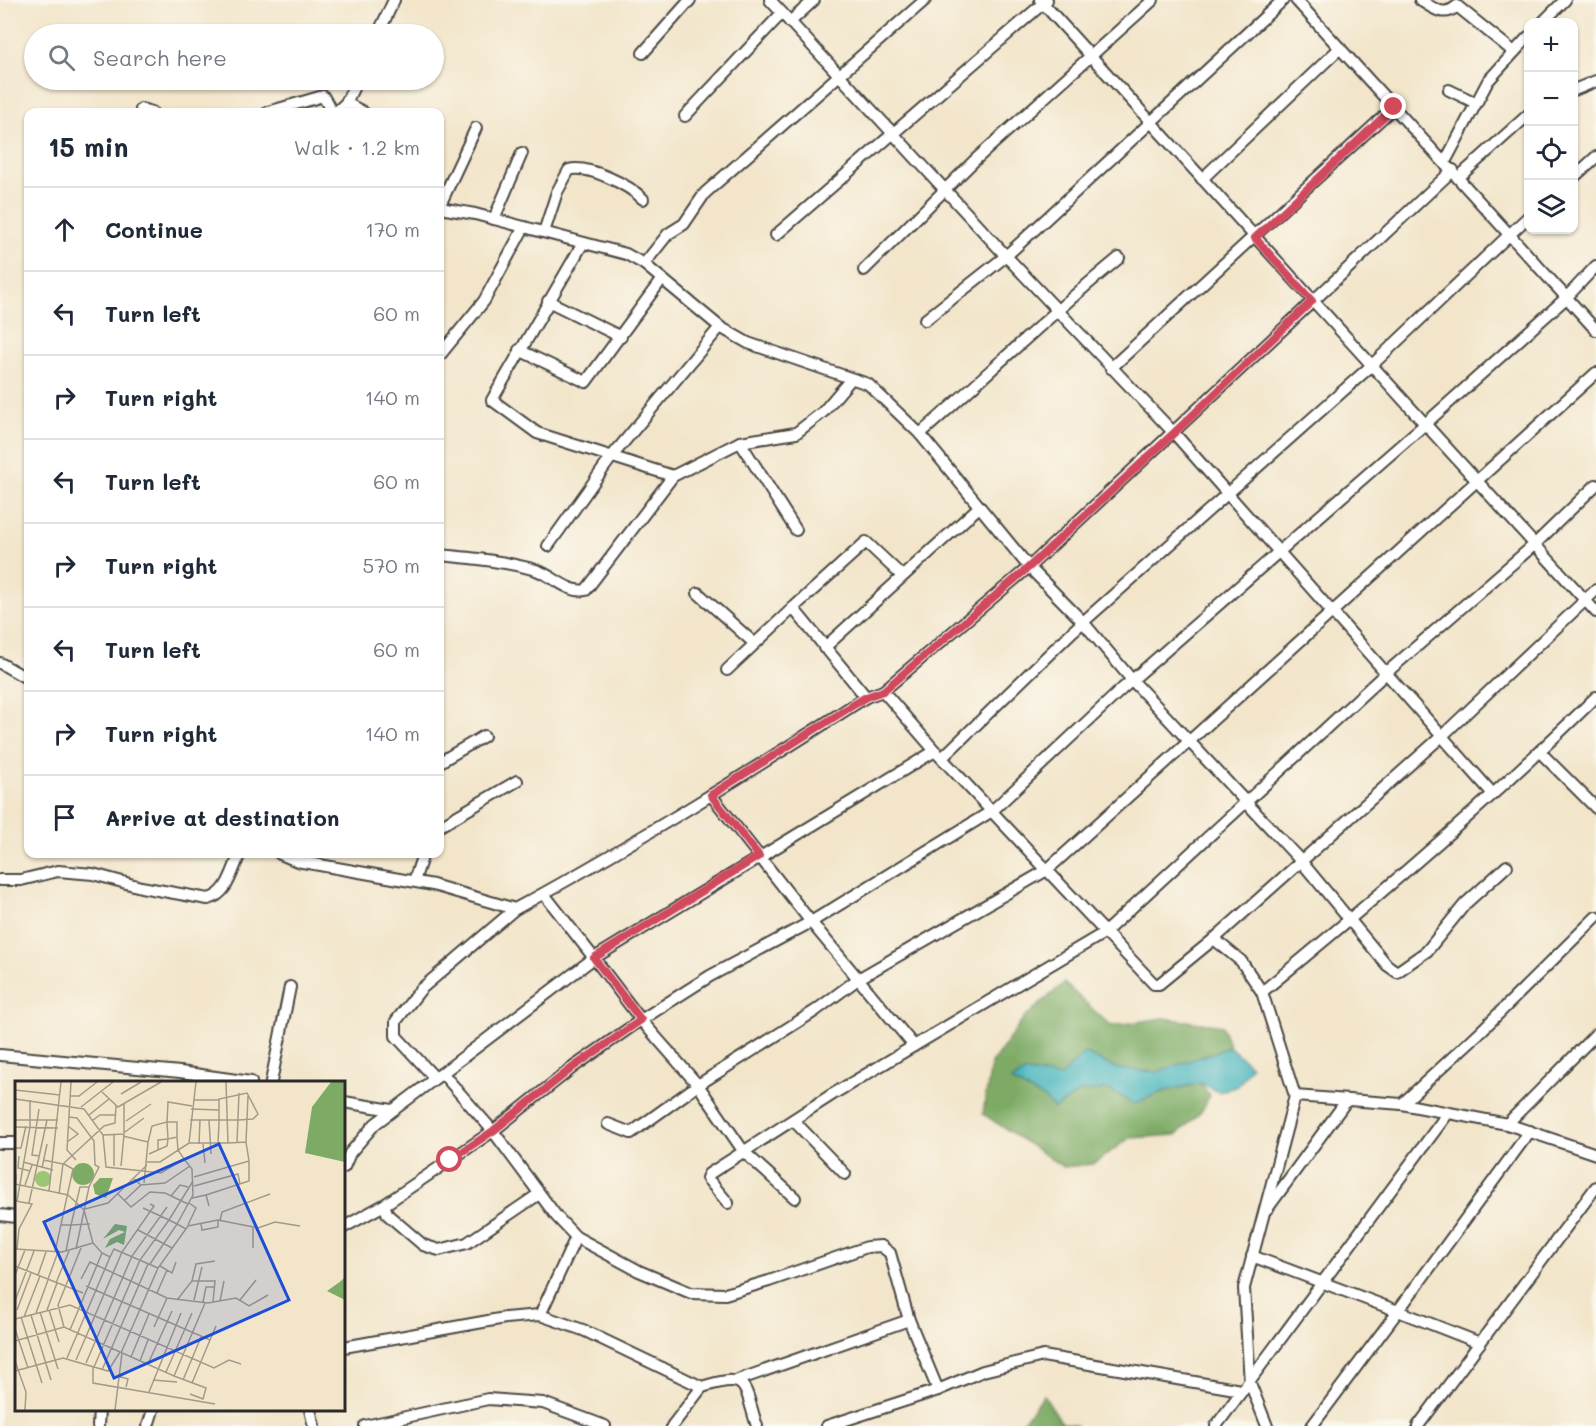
<!DOCTYPE html>
<html lang="en">
<head>
<meta charset="utf-8">
<style>
  body { margin:0; font-family:Mali,sans-serif; background:#f2f2f3; color:#1f2937 }
  .controls { position:absolute; right:18px; top:18px; display:grid; overflow:hidden; border-radius:12px; box-shadow:0 2px 4px #0004 }
  .controls button { width:54px; height:54px; display:grid; place-items:center; padding:0; border:0; border-bottom:2px solid #e0e1e3; background:#fff; color:#1f2937; font:30px sans-serif }
  .stop { position:absolute; width:18px; height:18px; margin:-14px; border:4px solid #d1495b; border-radius:50%; background:#fff }
  .stop.end { background:#d1495b; border-color:#fff; box-shadow:0 2px 6px #0008 }
  .list { margin:0; padding:0; list-style:none }
  h2 { display:flex; justify-content:space-between; align-items:center; height:78px; margin:0; padding:0 24px; font-size:26px }
  h2 small { font-size:20px; font-weight:400; color:#747a83 }
  .list li { display:grid; grid-template-columns:39px 1fr auto; gap:18px; align-items:center; box-sizing:border-box; height:84px; padding:0 24px; border-top:2px solid #e0e1e3 }
  .list b { display:block; font-size:22px; white-space:nowrap }
  .list em { font-size:20px; font-style:normal; color:#747a83 }
  .icon { flex:none; width:33px; height:33px; fill:none; stroke:currentColor; stroke-width:2; stroke-linecap:round; stroke-linejoin:round }
  .map { position:relative; flex:none; width:1596px; height:1426px; overflow:hidden }
  .search { position:absolute; background:#fff; box-shadow:0 2px 4px #0004; left:24px; top:24px; width:420px; height:66px; display:flex; align-items:center; gap:15px; box-sizing:border-box; padding:0 21px; border-radius:33px; color:#747a83; font-size:22px }
  .panel { position:absolute; background:#fff; box-shadow:0 2px 4px #0004; left:24px; top:108px; width:420px; height:750px; border-radius:12px }
  .map>svg:first-child { display:block }
  .forest { fill:#7dab65; stroke:#546b48; stroke-width:1.5 }
  .water { fill:#45b5bd; stroke:#387074; stroke-width:1.5 }
  .lines { fill:none; stroke-linecap:round; stroke-linejoin:round }
  .minor-casing { stroke:#494743; stroke-width:14 }
  .minor { stroke:#fff; stroke-width:10 }
  .route { stroke:#d1495b; stroke-width:8 }
  .inset-road { fill:none; stroke:#a29b8a; stroke-width:1.5 }
  .view { fill:#1d4ed8; fill-opacity:0.15; stroke:#1d4ed8; stroke-width:3 }
  .inset-edge { fill:none; stroke:#2b2b2b; stroke-width:3 }
</style>
</head>
<body>
<div class="map">
<svg width="1596" height="1426" viewBox="0 0 1596 1426">
  <rect width="100%" height="100%" fill="#fbf7ec"/>
  <filter id="ink" filterUnits="userSpaceOnUse"><feTurbulence type="fractalNoise" baseFrequency=".0167" numOctaves="2"/><feDisplacementMap in="SourceGraphic" scale="12" xChannelSelector="R" yChannelSelector="G"/><feConvolveMatrix kernelMatrix="1 2 1 2 8 2 1 2 1" color-interpolation-filters="sRGB"/></filter>
  <filter id="wash" filterUnits="userSpaceOnUse"><feTurbulence type="fractalNoise" baseFrequency=".008" numOctaves="4" result="noise"/><feDisplacementMap in="SourceGraphic" scale="24" xChannelSelector="R" yChannelSelector="G"/><feGaussianBlur stdDeviation="1.35" result="paint"/><feColorMatrix in="noise" values="0 0 0 0 0 0 0 0 0 0 0 0 0 0 0 0 0 1.4 0 .05"/><feComposite in="paint" operator="in"/></filter>
  <g filter="url(#wash)">
    <rect width="100%" height="100%" fill="#f2e5ca"/>
    <!-- forest -->
    <g class="forest">
      <path d="M1064,983l47,43 53,-8 58,8 8,21 -73,25 -39,-3 -34,-16 -23,24 -35,-5 -14,10 32,16 10,11 26,-17 28,-3 26,15 27,-12 39,-9 10,12 -9,17 -25,23 -46,3 -37,26 -30,3 -80,-53 8,-49 32,-46z"/>
      <path d="M1044,1395l17,27 17,4h-59z"/>
    </g>
    <!-- water -->
    <path class="water" d="M1230,1047l21,19 -13,20 -19,6 -19,-9 -39,9 -27,12 -26,-15 -28,3 -26,17 -10,-11 -33,-17 15,-9 35,5 23,-24 34,16 39,3z"/>
  </g>
  <g filter="url(#ink)">
    <g class="lines">
      <!-- minor casing -->
      <g class="minor-casing">
        <g id="minor">
          <path d="M770,0l236,256 168,177 319,361"/>
          <path d="M1040,0l556,612"/>
          <path d="M1296,0l300,330"/>
          <path d="M1420,0c13,8 24,18 37,6l57,46"/>
          <path d="M790,22l24,-22"/>
          <path d="M1543,22l22,-22"/>
          <path d="M378,34l16,-34"/>
          <path d="M643,53l47,-53"/>
          <path d="M1449,90l27,13"/>
          <path d="M1574,90l22,-9"/>
          <path d="M346,103l17,9"/>
          <path d="M141,109l11,3"/>
          <path d="M268,112l55,-16 9,16"/>
          <path d="M336,112l10,-9 11,-23"/>
          <path d="M685,116l97,-103"/>
          <path d="M1445,162l43,-81 40,-44"/>
          <path d="M1459,177l69,-62"/>
          <path d="M1574,177l22,-20"/>
          <path d="M1202,179l138,-131"/>
          <path d="M440,205l36,-77"/>
          <path d="M440,208l35,6 151,40 18,10 76,63 28,16 120,41 52,50c66,-58 130,-120 199,-176"/>
          <path d="M494,219l28,-66"/>
          <path d="M544,232l13,-40 12,-22c18,-6 60,15 74,29"/>
          <path d="M776,235l271,-235"/>
          <path d="M583,243l-91,157 45,33 136,43"/>
          <path d="M644,264l24,-30 16,-10 21,-31 220,-193"/>
          <path d="M864,270l111,-110 178,-160"/>
          <path d="M548,301l73,36"/>
          <path d="M925,320l81,-64 277,-256"/>
          <path d="M519,350l67,32 76,-103"/>
          <path d="M440,355l44,-54 40,-74"/>
          <path d="M1111,368l283,-261"/>
          <path d="M920,434l109,133 54,55 49,58 168,180 87,105 10,7 30,-21 38,-47 42,-38"/>
          <path d="M740,442l56,88"/>
          <path d="M548,546l65,-91 107,-128"/>
          <path d="M440,555c32,3 64,6 96,15 16,5 33,24 50,20l87,-114 67,-34 56,-9 27,-21 28,-33"/>
          <path d="M698,593l56,50"/>
          <path d="M793,608l73,-66 35,33"/>
          <path d="M824,648l155,-141"/>
          <path d="M0,663l28,16"/>
          <path d="M727,670l66,-62 73,89"/>
          <path d="M883,691l52,60 219,233h5l55,-45 27,22 21,31 33,104 -51,192 6,95 17,43"/>
          <path d="M1540,752l56,56"/>
          <path d="M943,757l130,-126 298,-265 157,-149"/>
          <path d="M440,762l44,-26"/>
          <path d="M711,795l100,127 103,124"/>
          <path d="M440,826l77,-45"/>
          <path d="M280,854l17,7 136,24 82,24c120,-65 236,-138 351,-212l17,-6 146,-124 424,-397"/>
          <path d="M0,880h21l37,-9 35,3 48,13 67,12c20,-4 24,-29 32,-45"/>
          <path d="M414,881l9,-27"/>
          <path d="M544,894l50,64 341,-207"/>
          <path d="M1214,939l228,-203 154,-146"/>
          <path d="M1262,992c115,-94 228,-191 334,-295"/>
          <path d="M0,1055l180,17 71,10"/>
          <path d="M442,1073l51,58 64,86 19,20 63,34 52,22 34,1 44,-13 98,-34 14,-1 9,7 19,67 29,70"/>
          <path d="M435,1078l-39,-42v-15l25,-32 94,-80"/>
          <path d="M271,1082l19,-95"/>
          <path d="M1295,1096l107,8 105,20 89,30"/>
          <path d="M344,1102l48,8"/>
          <path d="M1402,1104l77,-71 117,-116"/>
          <path d="M794,1121l51,53"/>
          <path d="M608,1124l23,9 67,-48 117,-74 43,-32 189,-109 549,-497"/>
          <path d="M1507,1124l89,-90"/>
          <path d="M0,1143h16"/>
          <path d="M344,1167l6,-14 25,-29 219,-166 47,62 69,-44 101,-54 181,-111 131,-123 301,-263 141,-126 31,-33"/>
          <path d="M728,1203l-21,-25 2,-4 124,-80 271,-161 282,-260 148,-128 62,-60"/>
          <path d="M384,1205l4,10 35,30 16,5 28,-7 72,-49"/>
          <path d="M1267,1209l80,-109"/>
          <path d="M0,1215l16,2"/>
          <path d="M344,1227l40,-22 109,-74 79,-63 69,-48 57,65 46,67 51,46"/>
          <path d="M1252,1256l146,55 -86,115"/>
          <path d="M540,1315l36,-78"/>
          <path d="M1480,1343l-82,-32 132,-180"/>
          <path d="M344,1347l161,-29 35,-3 43,15 119,57c48,-15 41,-3 55,39"/>
          <path d="M738,1380l171,-60"/>
          <path d="M310,1410l4,16"/>
          <path d="M98,1426l1,-16"/>
          <path d="M148,1426l5,-16"/>
          <path d="M365,1426l123,-27 55,4 62,23"/>
          <path d="M672,1426l30,-39"/>
          <path d="M827,1426l111,-36 45,-19 60,-15 198,34"/>
          <path d="M1216,1426l232,-313"/>
          <path d="M1418,1426l178,-239"/>
        </g>
      </g>
      <!-- minor -->
      <use href="#minor" class="minor"/>
    </g>
  </g>
  <g class="lines" filter="url(#ink)">
    <!-- route -->
    <path class="route" d="M450,1160l43,-29 79,-63 69,-48 -47,-62 165,-102 -48,-61 155,-98 17,-6 146,-124 145,-134 138,-132 -57,-63 139,-131"/>
  </g>
  <!-- overview -->
  <g transform="translate(15 1081)">
    <rect width="330" height="330" fill="#f2e5ca"/>
    <path d="M20 98a8 8 0 1 1 16 0a8 8 0 1 1-16 0Z" fill="#9cc673"/>
    <path d="M316,1h14v80l-40,-9 7,-46zM57 93a11 11 0 1 1 22 0a11 11 0 1 1-22 0ZM85,97h13l-7,20 -11,-4 -2,-9zM100,143l12,2 -3,19 -7,-3 -12,6 5,-9 15,-7 -6,-2 -16,9zM330,196v23l-18,-9 14,-10z" fill="#7dab65"/>
    <path class="inset-road" d="M46,1l-12,109 19,4 16,15 9,33 9,10 8,4 4,-8 44,19M56,1l-4,68 9,10M0,9l45,5M87,11l16,15 43,-25M106,13l20,-12M55,15h9l18,-14M0,18l69,10 19,26 3,32 55,6 23,-14 8,10 1,26 -16,29 -8,-4 -29,40 -46,107M178,19h26M66,26l32,-25M24,28l-7,46 8,1M176,28l28,1M74,34l20,-16M54,36l8,1 17,23 1,24 4,2 -10,20 -13,62M0,39h43M78,39l7,-5h16M175,39h49l14,-1 5,-5 -11,-21 -28,6v24l-1,20M194,39l2,34M111,40l25,-17M0,46l43,1M110,51l19,-14M88,54l21,-1v-30M99,54v31M108,55l25,6 -4,41M52,61l11,-8 -10,-8M133,61l4,-16 15,-4 1,-20 24,4M222,61l2,-49M174,62l7,-61M213,62l18,-1 2,-46M184,63l1,-24M188,63l2,19M0,67h6l5,-22M143,70v-11l10,-1 -1,-17h10v15M134,73l18,-8 1,-7 9,-2 1,13 6,9M4,75l-1,12 12,3M28,79l20,4 41,-38 11,-3 1,-17M8,81l30,8M132,81h13l29,-19h39l-2,-61M106,85l3,-31M27,87l5,-24M179,96l55,-16 -3,-19M119,98l7,6 24,-2 25,-17M0,103l34,7M10,104l7,-20M179,105l44,-12 2,10M74,106h-9l-9,38 19,-1M0,111l1,-18M44,113l4,-30M103,113l13,13 19,-15 15,1 23,11M191,114l43,-14v-20M156,115l9,-11 8,2M177,117l14,-3 3,11M110,119l16,-15M1,120l16,3 -13,25 -2,20M2,120l13,-74v-27M14,122l18,-83M128,127l26,12 24,-39M70,128l23,-6 39,-38M205,140l2,-9 48,-18M186,143l1,6 16,-3v-6M46,144h10l-5,26M173,144l8,-17 -7,-5M238,146v21M123,149l34,18M0,168l47,3 31,-9M40,171l18,-83 -9,-5M135,183l27,-40 9,5M0,185l68,27M145,185l12,7 4,-11M0,194l10,-25M23,194l8,-23M33,198l10,-27M66,198l9,-17 77,36M177,200h23l-2,21M41,202l13,-32M71,205l124,54 6,-14M142,212l10,-23M162,219l15,-19 4,-17 19,-3M179,219l8,-33M225,219l16,-20M0,220l19,-50M205,220l4,-20M188,221l3,-15h9M2,229l14,-37M32,229l10,-27M34,229l10,32M25,231l18,57M21,232l12,-33M16,234l20,65M6,236l21,66M9,236l16,-41M0,238l55,-14 144,63 15,-8 12,4M49,246l-6,-22 23,-57M139,246l13,-29 41,5 28,-5 13,8 19,-11M0,248l13,39M55,249l32,-77M0,260l49,-14 110,49 31,-73M106,272l37,-85 30,-42 30,-6 40,8 17,-6 25,4M116,276l18,-43M52,277l43,-101M61,279l46,-108 32,-46 -4,-2M0,280l11,31 -1,18M125,280l8,-21M71,282l46,-107 35,-49M133,283l24,-53M78,286v16l122,21M87,289l46,-106M0,290l48,-13 45,13 12,-19M151,291l26,-59M103,295l10,3 -2,8M159,295l32,12 -3,11 -13,-5M138,299l24,2M168,299l18,-43M177,302l18,-43M134,311l32,-79M100,329l7,-57"/>
    <path class="view" d="M204,63l70,156 -175,78 -70,-156z"/>
    <rect width="330" height="330" class="inset-edge"/>
  </g>
</svg>
<div class="controls">
<button>+</button>
<button>−</button>
<button><svg class="icon" aria-label="locate" viewBox="0 0 24 24"><circle cx="12" cy="12" r="6"/><path d="M12 2v4M12 18v4M2 12h4M18 12h4"/></svg></button>
<button><svg class="icon" aria-label="layers" viewBox="0 0 24 24"><path d="M12 4l9 5-9 5-9-5zM3 14l9 5 9-5"/></svg></button>
</div>
<div class="stop" style="left:450px;top:1160px"></div>
<div class="stop end" style="left:1394px;top:107px"></div>
<div class="search"><svg class="icon" aria-label="search" viewBox="0 0 24 24"><circle cx="10" cy="10" r="6"/><path d="M15 15l6 6"/></svg>Search here</div>
<section class="panel">
<h2>15 min<small>Walk · 1.2 km</small></h2>
<ul class="list">
<li><svg class="icon" aria-label="ahead" viewBox="0 0 24 24"><path d="M12 20V5M6 11l6-6 6 6"/></svg><div><b>Continue</b></div><em>170 m</em></li>
<li><svg class="icon" aria-label="left" viewBox="0 0 24 24"><path d="M17 20v-9H6M10 6l-5 5 5 5"/></svg><div><b>Turn left</b></div><em>60 m</em></li>
<li><svg class="icon" aria-label="right" viewBox="0 0 24 24"><path d="M7 20v-9h11M14 6l5 5-5 5"/></svg><div><b>Turn right</b></div><em>140 m</em></li>
<li><svg class="icon" aria-label="left" viewBox="0 0 24 24"><path d="M17 20v-9H6M10 6l-5 5 5 5"/></svg><div><b>Turn left</b></div><em>60 m</em></li>
<li><svg class="icon" aria-label="right" viewBox="0 0 24 24"><path d="M7 20v-9h11M14 6l5 5-5 5"/></svg><div><b>Turn right</b></div><em>570 m</em></li>
<li><svg class="icon" aria-label="left" viewBox="0 0 24 24"><path d="M17 20v-9H6M10 6l-5 5 5 5"/></svg><div><b>Turn left</b></div><em>60 m</em></li>
<li><svg class="icon" aria-label="right" viewBox="0 0 24 24"><path d="M7 20v-9h11M14 6l5 5-5 5"/></svg><div><b>Turn right</b></div><em>140 m</em></li>
<li><svg class="icon" aria-label="arrive" viewBox="0 0 24 24"><path d="M6 21V4h12l-3 4 3 4H6"/></svg><div><b>Arrive at destination</b></div></li>
</ul>
</section>
</div>
</body>
</html>
